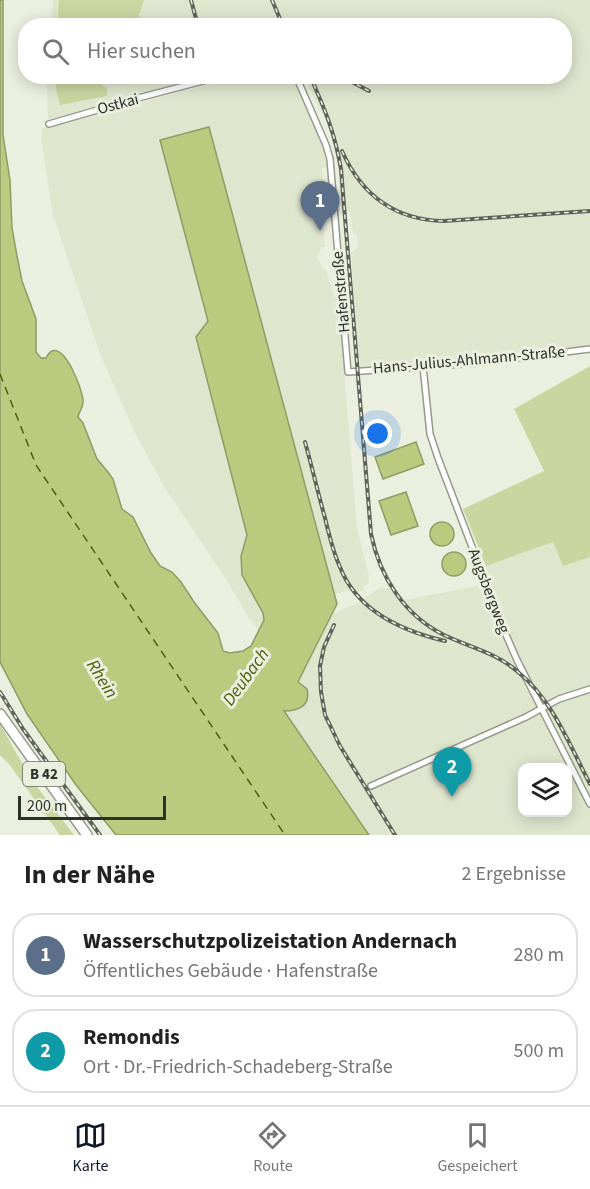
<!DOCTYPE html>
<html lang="de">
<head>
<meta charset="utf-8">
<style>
  body { margin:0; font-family:"Source Sans 3",sans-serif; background:#f2f2f2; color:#222 }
  .controls { position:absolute; right:18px; bottom:18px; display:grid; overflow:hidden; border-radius:12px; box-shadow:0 3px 15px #0003 }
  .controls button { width:54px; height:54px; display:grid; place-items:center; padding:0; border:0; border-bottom:2px solid #e0e0e0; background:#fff; color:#222; font:30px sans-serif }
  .scale { position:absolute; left:18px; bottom:15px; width:148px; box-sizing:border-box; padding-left:6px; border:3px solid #2e3029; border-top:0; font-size:16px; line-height:21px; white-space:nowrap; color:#2e3029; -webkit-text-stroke:4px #ebefdf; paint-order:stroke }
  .you { position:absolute; left:378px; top:434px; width:21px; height:21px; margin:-15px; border:4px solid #fff; border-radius:50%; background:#1a73e8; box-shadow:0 0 0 9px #1a73e833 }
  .badge { display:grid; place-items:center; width:39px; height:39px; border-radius:50%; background:#111827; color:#fff; font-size:20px; font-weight:700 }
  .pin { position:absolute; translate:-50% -50px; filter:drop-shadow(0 2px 3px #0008) }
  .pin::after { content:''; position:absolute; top:32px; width:21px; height:18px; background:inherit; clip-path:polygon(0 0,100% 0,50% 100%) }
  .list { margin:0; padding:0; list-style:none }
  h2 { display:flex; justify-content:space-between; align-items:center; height:78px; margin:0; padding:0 24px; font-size:26px }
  h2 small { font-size:20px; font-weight:400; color:#767676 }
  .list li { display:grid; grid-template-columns:39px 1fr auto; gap:18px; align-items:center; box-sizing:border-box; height:84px; margin:0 12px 12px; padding:0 12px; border:2px solid #e0e0e0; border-radius:24px }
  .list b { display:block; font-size:22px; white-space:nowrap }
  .list p { margin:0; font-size:20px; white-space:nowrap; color:#767676 }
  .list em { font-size:20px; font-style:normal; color:#767676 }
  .icon { flex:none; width:33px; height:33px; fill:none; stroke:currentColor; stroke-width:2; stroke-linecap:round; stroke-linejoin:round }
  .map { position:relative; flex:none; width:590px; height:835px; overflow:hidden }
  .search { position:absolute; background:#fff; box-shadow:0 3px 15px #0003; left:18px; right:18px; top:18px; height:66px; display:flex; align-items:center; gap:15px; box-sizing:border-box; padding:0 21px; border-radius:24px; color:#767676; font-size:22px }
  .sheet { height:270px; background:#fff }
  nav { display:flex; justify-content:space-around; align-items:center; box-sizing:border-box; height:84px; border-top:2px solid #e0e0e0; background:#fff; font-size:16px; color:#767676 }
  nav a { display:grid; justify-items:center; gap:3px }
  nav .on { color:#111827 }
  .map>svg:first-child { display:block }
  .built { fill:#dfe6ce; fill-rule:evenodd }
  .green { fill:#c9d6a0 }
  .water { fill:#bacb80; stroke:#909c66; stroke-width:1.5 }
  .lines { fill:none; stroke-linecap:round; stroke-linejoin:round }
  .ferry { stroke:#515f06; stroke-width:1.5; stroke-dasharray:8 6; stroke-linecap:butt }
  .minor-casing { stroke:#969a8b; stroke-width:8 }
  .primary-casing { stroke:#969a8b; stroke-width:12 }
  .minor { stroke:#fff; stroke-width:5 }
  .primary { stroke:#fff; stroke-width:9 }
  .rail-casing { stroke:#5f6259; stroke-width:4 }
  .rail { stroke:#ebefdf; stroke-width:1.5; stroke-dasharray:4.5; stroke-linecap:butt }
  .labels { text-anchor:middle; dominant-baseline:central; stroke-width:6; stroke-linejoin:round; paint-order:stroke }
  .shield { fill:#ebefdf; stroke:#676960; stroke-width:1.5 }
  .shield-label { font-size:15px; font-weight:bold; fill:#2e3029 }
  .street-label { font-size:16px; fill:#2e3029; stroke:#ebefdf }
  .water-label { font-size:18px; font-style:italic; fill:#515f06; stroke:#ebefdf }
</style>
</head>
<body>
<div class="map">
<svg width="590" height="835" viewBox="0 0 590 835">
  <rect width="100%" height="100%" fill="#ebefdf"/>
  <!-- built -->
  <g class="built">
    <path d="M53,0h537v345l-153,19 -13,-1 -65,4 -8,-114 7,-6 -1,-12 -4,-2 -3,-21h-8l-4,-50 -8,-35 -12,-21 -14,-29 260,-1v-50h-514z"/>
    <path d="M47,77h161l-160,42z"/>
    <path d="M238,77h54l31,70 4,20 -5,1 5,52h-4l2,27h-3l-5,10 5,11 4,2 8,27h4l19,231 12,48 -1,8 -5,2 1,4 -6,2 -3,-2 -4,2 -4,-1 -12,3 -126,-467 -49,13 48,181 39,214 -6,21 1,19 21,38 1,7 -6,10 -9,-12 -23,-39 -61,-91 -29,-53 -35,-79 -48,-141 -12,-77 1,-9 4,-2z"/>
    <path d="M553,542l10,23 27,-8v278h-220l-87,-124h10l4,-1 8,-6 2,-4 -9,-17 36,-70 24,-10 21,-15 16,1 10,11 86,-17 -5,-17zM522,768h46v44h-46z"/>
  </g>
  <!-- green -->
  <g class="green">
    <path d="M59,0h85l-5,15 5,10h-85l-1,-16z"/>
    <path d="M56,77l15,1 1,-1h21l14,12v7l-47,9 -4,-16z"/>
    <path d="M590,366v191l-27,9 -10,-24 -67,24 -23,-57 81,-38 -30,-62z"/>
    <path d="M0,724l31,55 43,56h-14l-51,-71 -9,-9z"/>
  </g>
  <!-- water -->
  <g class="water">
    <path d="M0,0h3v135l7,45 2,48 5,28 5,25 14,38v33l5,6h5c1,-2 4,-6 6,-7 14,-5 30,38 31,49 1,7 -4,11 -5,17l5,6 14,36 11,13 5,7 9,30 11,8 18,36 9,13 12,6 9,10 13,20 24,31 5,18 7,2 13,-2 8,-5 13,-26 -1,-7 -21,-38 -1,-19 6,-21 -51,-198 12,-16 -48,-181 49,-13 128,477 -39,78 9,7c4,17 -9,22 -23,22l85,124h-253l-40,-50 -49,-71 -27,-52z"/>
    <path d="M416,442l8,22 -41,15 -8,-22z"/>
    <path d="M406,492l12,34 -27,9 -12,-34z"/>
    <circle cx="442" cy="534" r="12"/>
    <circle cx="454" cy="564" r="12"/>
  </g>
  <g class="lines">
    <!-- ferry -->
    <path class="ferry" d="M0,374l36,91 249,370"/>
    <!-- minor casing -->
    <g class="minor-casing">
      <g id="minor">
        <path d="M296,76l30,69 4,14 18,213 129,-9 113,-14"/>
        <path d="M49,124l93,-27 80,-21"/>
        <path d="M423,366l7,68 8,24 65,170 14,32 73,144"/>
        <path d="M371,786l155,-69 33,-18 31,-10"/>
      </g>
    </g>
    <!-- primary casing -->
    <g class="primary-casing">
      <path id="primary" d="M0,714l87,121"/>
    </g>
    <!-- minor -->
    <use href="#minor" class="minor"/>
    <!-- primary -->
    <use href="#primary" class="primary"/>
    <!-- rail casing -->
    <g class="rail-casing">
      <g id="rail">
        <path d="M191,0l7,26"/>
        <path d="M272,0l11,26"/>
        <path d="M208,76l1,4"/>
        <path d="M310,76c15,33 25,58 31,93l30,365c9,43 33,81 73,101 25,12 53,18 74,37 34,27 52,74 72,112"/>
        <path d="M341,76l28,15"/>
        <path d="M342,151c20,45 53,69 102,70l146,-10"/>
        <path d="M305,442c7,25 13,51 20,76 4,16 8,34 15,49 17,44 62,64 105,74"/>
        <path d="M334,625l-10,22 -4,19 1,26 4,23 15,31 55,89"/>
        <path d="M0,692l23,37 77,106"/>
      </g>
    </g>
    <!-- rail -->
    <use href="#rail" class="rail"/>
  </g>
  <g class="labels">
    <!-- shield labels -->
    <rect class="shield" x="23" y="762" width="42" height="24" rx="4.5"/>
    <g class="shield-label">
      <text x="44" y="774">B 42</text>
    </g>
    <!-- street labels -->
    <g class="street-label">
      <text transform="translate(118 104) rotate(-15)">Ostkai</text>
      <text transform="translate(341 292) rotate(-95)">Hafenstraße</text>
      <text transform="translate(469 360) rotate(-5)">Hans-Julius-Ahlmann-Straße</text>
      <text transform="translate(489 591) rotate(69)">Augsbergweg</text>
    </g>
    <!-- water labels -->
    <g class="water-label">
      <text transform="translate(246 677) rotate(-54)">Deubach</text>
      <text transform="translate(102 679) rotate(58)">Rhein</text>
    </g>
  </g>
</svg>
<div class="controls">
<button><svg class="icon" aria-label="layers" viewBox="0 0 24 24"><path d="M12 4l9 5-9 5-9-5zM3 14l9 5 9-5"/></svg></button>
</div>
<div class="scale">200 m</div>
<div class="you"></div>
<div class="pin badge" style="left:320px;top:231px;background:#5c6f8a">1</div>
<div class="pin badge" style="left:452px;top:797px;background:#0f9aa8">2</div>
<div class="search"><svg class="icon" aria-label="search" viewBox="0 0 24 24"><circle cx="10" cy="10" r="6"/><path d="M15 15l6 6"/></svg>Hier suchen</div>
</div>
<section class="sheet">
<h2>In der Nähe<small>2 Ergebnisse</small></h2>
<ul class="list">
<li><span class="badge" style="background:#5c6f8a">1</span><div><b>Wasserschutzpolizeistation Andernach</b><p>Öffentliches Gebäude · Hafenstraße</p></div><em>280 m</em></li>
<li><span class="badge" style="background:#0f9aa8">2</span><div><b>Remondis</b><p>Ort · Dr.-Friedrich-Schadeberg-Straße</p></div><em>500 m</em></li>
</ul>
</section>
<nav>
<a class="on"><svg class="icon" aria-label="map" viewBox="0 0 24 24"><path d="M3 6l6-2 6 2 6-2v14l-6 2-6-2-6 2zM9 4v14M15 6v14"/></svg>Karte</a>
<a><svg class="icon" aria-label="directions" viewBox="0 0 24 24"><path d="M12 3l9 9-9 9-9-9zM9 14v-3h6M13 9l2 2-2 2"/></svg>Route</a>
<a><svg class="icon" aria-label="saved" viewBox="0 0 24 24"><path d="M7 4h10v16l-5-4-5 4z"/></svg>Gespeichert</a>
</nav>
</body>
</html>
